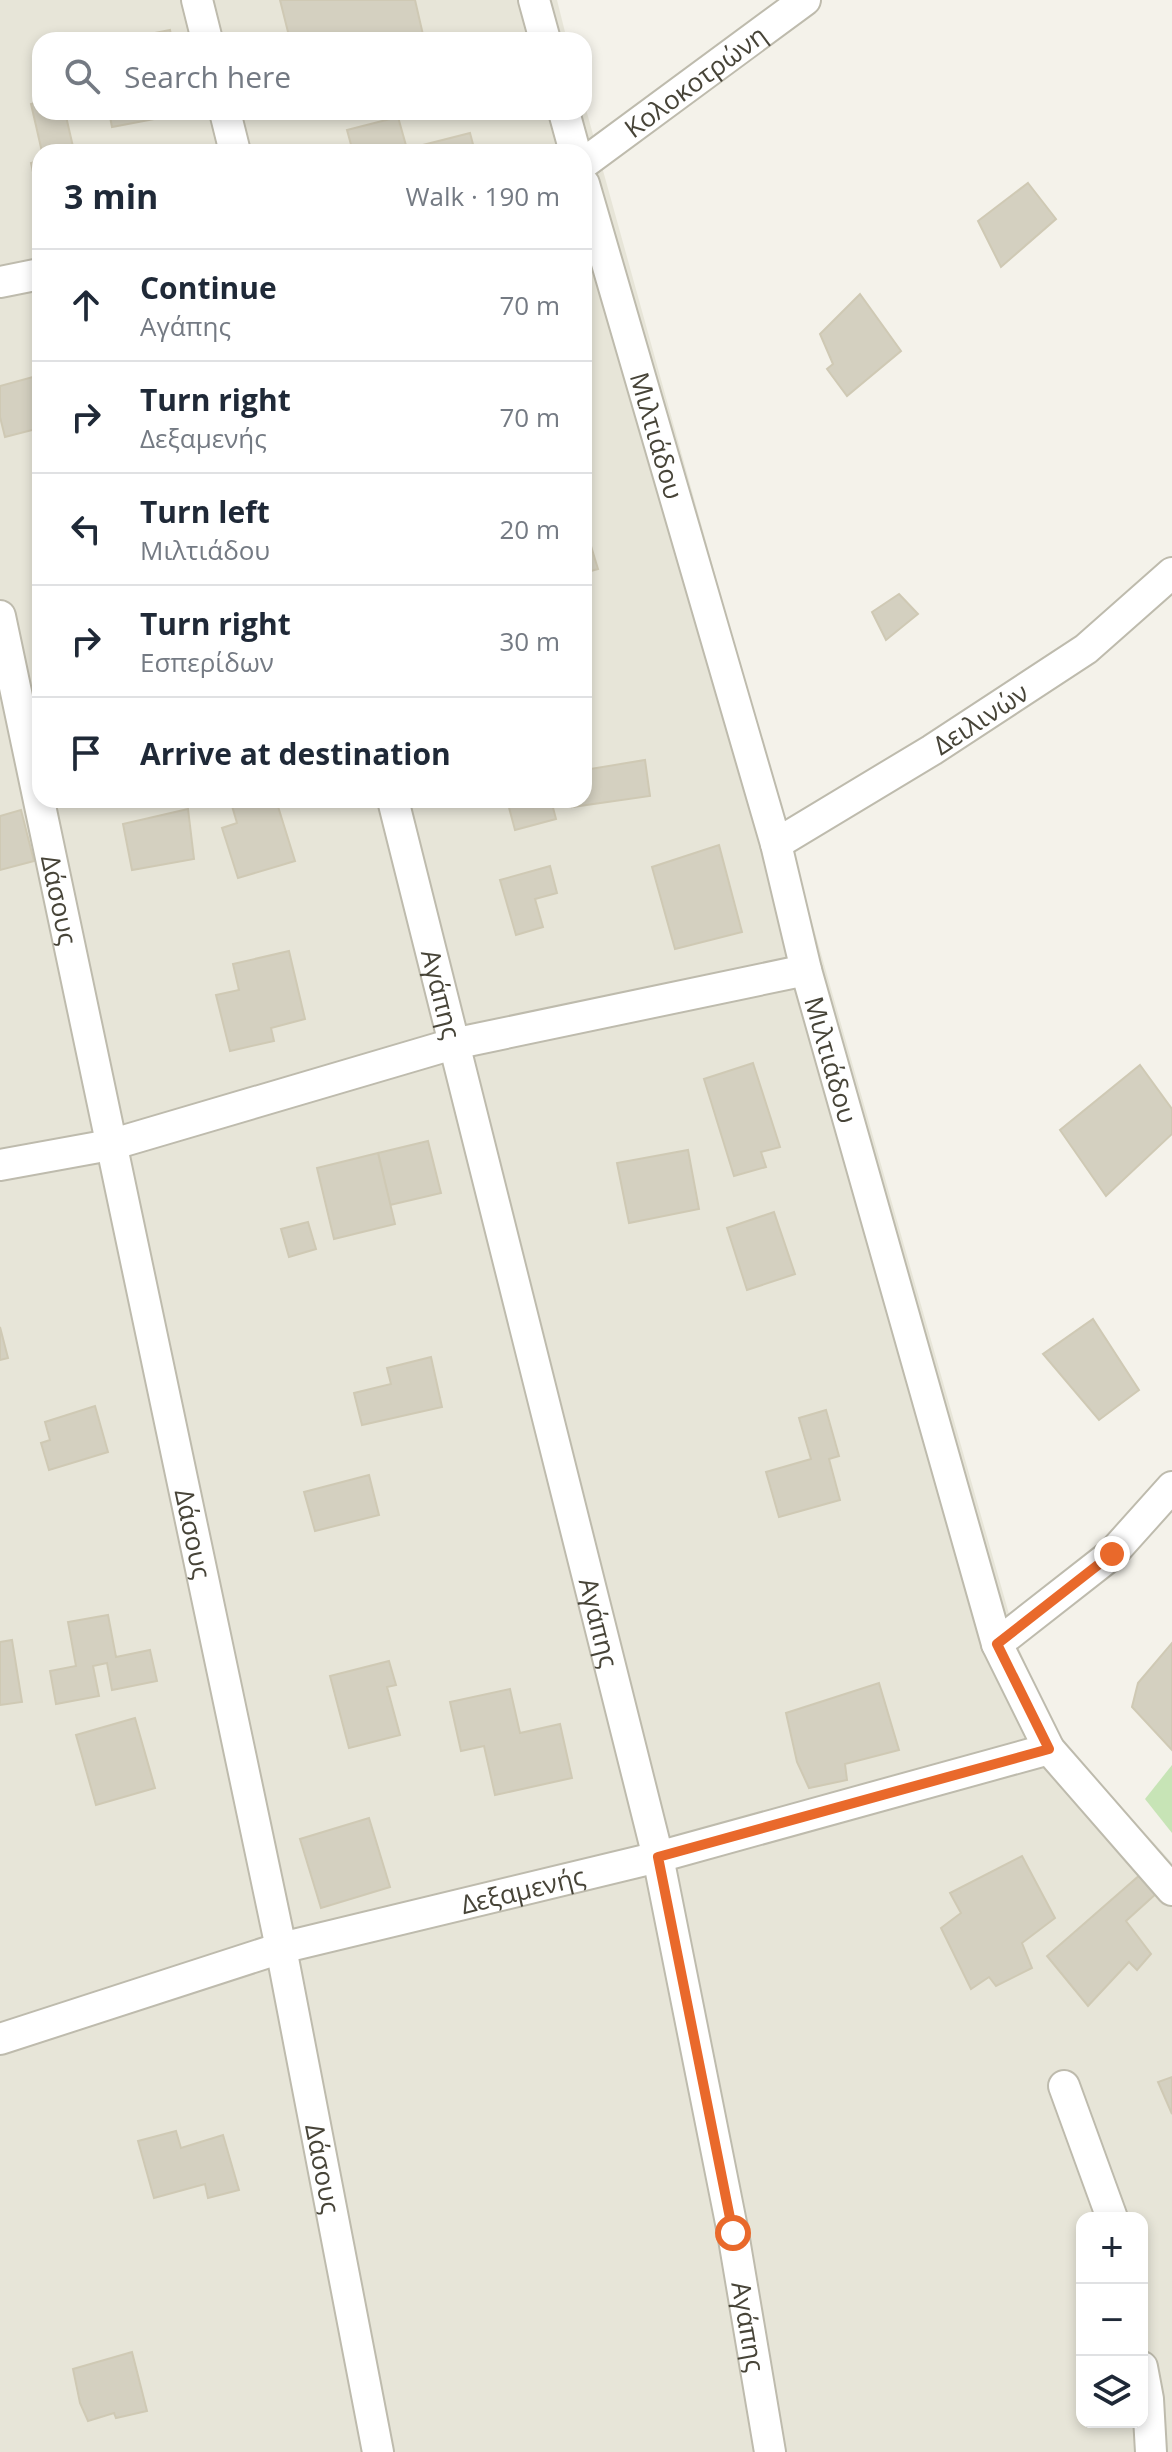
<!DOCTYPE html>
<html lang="en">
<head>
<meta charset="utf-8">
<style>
  body { margin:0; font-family:"Open Sans",sans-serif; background:#f6f6f7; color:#1f2937 }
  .controls { position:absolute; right:24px; bottom:24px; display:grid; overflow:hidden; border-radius:16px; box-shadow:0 4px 12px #0003 }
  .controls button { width:72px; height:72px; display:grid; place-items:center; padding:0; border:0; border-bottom:2px solid #e0e1e3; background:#fff; color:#1f2937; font:40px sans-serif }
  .stop { position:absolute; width:24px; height:24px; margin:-18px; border:6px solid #e9692b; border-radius:50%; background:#fff }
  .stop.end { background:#e9692b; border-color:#fff; box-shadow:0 2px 8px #0008 }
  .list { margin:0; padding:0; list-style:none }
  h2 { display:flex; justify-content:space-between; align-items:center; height:104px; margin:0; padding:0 32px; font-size:34px }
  h2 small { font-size:26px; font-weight:400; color:#747a83 }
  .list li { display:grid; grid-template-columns:52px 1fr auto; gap:24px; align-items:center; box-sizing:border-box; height:112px; padding:0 32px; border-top:2px solid #e0e1e3 }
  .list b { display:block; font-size:30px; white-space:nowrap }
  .list p { margin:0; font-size:26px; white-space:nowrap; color:#747a83 }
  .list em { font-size:26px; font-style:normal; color:#747a83 }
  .icon { flex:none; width:44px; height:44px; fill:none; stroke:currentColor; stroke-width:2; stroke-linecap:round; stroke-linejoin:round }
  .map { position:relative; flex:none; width:1172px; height:2452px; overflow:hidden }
  .search { position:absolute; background:#fff; box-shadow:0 4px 12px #0003; left:32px; top:32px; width:560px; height:88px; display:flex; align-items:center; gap:20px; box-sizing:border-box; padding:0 28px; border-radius:24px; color:#747a83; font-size:30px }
  .panel { position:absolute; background:#fff; box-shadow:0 4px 12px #0003; left:32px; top:144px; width:560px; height:664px; border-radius:24px }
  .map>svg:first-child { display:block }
  .residential { fill:#e7e5d8; fill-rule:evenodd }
  .green { fill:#c7e4b6 }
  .building { fill:#d4d0c0; stroke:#cfc9b4; stroke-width:2 }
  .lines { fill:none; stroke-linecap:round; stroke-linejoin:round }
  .minor-casing { stroke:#bebbad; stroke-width:34 }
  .minor { stroke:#fff; stroke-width:30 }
  .route { stroke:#e9692b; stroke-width:10 }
  .labels { text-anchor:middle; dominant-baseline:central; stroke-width:8; stroke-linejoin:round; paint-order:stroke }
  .street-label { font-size:26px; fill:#474438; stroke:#fff }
</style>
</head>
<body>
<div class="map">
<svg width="1172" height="2452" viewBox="0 0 1172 2452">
  <rect width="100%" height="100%" fill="#f4f2ea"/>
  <!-- residential -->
  <path class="residential" d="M0,0h557l10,40h-527v72h544v-10l210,757 225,790 39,87 114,127v589h-1172zM40,152h544v648h-544zM1082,2218h60v204h-60z"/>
  <!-- green -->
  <path class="green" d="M1172,1765v68l-27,-34z"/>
  <!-- building -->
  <g class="building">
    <path d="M280,0h135l9,39 -134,1z"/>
    <path d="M170,30l2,10h-52z"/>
    <path d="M40,102v10h25l9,39 8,-2 1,3h-41l-11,-48z"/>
    <path d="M109,112h77v1l-74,14z"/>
    <path d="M398,117l9,32 63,-16 5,19h-122l-6,-22z"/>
    <path d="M40,161v43l-9,-41z"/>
    <path d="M1028,183l28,36 -55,48 -23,-46z"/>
    <path d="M860,294l41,57 -54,45 -20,-27 6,-5 -13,-30z"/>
    <path d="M40,375v53l-35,9 -5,-20v-31z"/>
    <path d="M584,523l14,46 -14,4z"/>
    <path d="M899,594l19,20 -32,26 -14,-28z"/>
    <path d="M645,760l5,36 -78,11 -1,-7h13v-30z"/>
    <path d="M253,800h23l19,61 -57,17 -16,-50 15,-5 -5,-17z"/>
    <path d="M507,800h44l5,19 -41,11z"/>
    <path d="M188,809l6,50 -62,11 -9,-46z"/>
    <path d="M21,810l13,51 -34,9v-54z"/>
    <path d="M719,845l23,87 -67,17 -23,-82z"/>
    <path d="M550,866l7,27 -22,6 8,28 -27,8 -16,-55z"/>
    <path d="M289,951l16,68 -34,9 3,13 -44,10 -14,-56 23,-5 -6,-26z"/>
    <path d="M753,1063l27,84 -19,5 5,15 -32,9 -30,-97z"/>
    <path d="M1140,1065l32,44v25l-66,62 -46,-66z"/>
    <path d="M428,1141l13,52 -51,12 -12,-52z"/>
    <path d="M688,1150l11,59 -70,14 -12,-60z"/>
    <path d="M378,1153l17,71 -61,15 -17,-71z"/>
    <path d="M774,1212l21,62 -48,16 -20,-62z"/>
    <path d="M308,1222l8,27 -27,8 -8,-28z"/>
    <path d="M1093,1319l46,71 -40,30 -56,-66z"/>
    <path d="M0,1327l8,31 -8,2z"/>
    <path d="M431,1357l11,50 -80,18 -8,-32 37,-9 -4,-16z"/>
    <path d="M95,1406l13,46 -59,18 -8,-27 9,-3 -5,-18z"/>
    <path d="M826,1410l13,46 -10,3 11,41 -61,17 -13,-45 45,-13 -12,-41z"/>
    <path d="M369,1475l10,40 -64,16 -11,-39z"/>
    <path d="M108,1615l8,42 34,-7 7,31 -45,9 -5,-27 -14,3 6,30 -43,8 -6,-33 26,-5 -8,-44z"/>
    <path d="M12,1640l10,62 -22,3v-63z"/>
    <path d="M1172,1643v107l-40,-43 6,-24z"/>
    <path d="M389,1661l7,24 -9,2 13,48 -51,13 -19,-72z"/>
    <path d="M879,1683l20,67 -54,14 2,16 -38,8 -12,-26 -11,-49z"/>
    <path d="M510,1689l10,44 40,-9 12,54 -77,17 -11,-49 -23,5 -11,-49z"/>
    <path d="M135,1718l20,70 -59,17 -20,-70z"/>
    <path d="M369,1818l21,69 -69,21 -21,-69z"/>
    <path d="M1022,1856l33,62 -33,25 10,25 -36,18 -7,-9 -18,12 -30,-61 20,-15 -11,-20z"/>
    <path d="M1141,1874l16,19 -31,28 25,33 -14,16 -8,-8 -41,44 -41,-50z"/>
    <path d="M1172,2077v37l-14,-32z"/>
    <path d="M176,2131l5,17 42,-13 16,55 -31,8 -3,-14 -51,14 -16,-57z"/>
    <path d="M132,2352l15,59 -31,7 -2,-5 -26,8 -8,-18 -7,-34z"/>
  </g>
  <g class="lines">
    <!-- minor casing -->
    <g class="minor-casing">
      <g id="minor">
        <path d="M197,0l10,40"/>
        <path d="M534,0l11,40"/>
        <path d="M225,112l10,40"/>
        <path d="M564,112l11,40"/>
        <path id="s1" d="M584,163l221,-163"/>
        <path id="s2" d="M584,184l192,660 30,126 191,674 52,105 123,141"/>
        <path d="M0,282l40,-8"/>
        <path id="s3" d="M0,616l281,1332 97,504"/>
        <path id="s4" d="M393,800l265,1057 75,376 37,219"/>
        <path id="s5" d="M776,844l156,-94 154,-101 86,-76"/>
        <path d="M0,1165l110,-20 343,-101 353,-74"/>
        <path d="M997,1644l115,-90 60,-67"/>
        <path id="s6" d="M0,2039l281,-91 377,-91 391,-108"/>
        <path d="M1064,2086l48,132"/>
        <path d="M1142,2367l6,32 3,53"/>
      </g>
    </g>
    <!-- minor -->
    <use href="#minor" class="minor"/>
  </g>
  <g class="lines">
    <!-- route -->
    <path class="route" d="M733,2233l-75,-376 391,-108 -52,-105 115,-90"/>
  </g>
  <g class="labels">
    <!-- street labels -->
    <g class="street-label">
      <text stroke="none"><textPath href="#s1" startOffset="138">Κολοκοτρώνη</textPath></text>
      <text stroke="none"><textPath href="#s2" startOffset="262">Μιλτιάδου</textPath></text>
      <text stroke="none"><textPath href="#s5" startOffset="240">Δειλινών</textPath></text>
      <text stroke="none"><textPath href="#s3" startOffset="290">Δάσους</textPath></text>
      <text stroke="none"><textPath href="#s4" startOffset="200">Αγάπης</textPath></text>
      <text stroke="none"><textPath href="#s2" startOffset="910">Μιλτιάδου</textPath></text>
      <text stroke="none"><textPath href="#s3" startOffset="938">Δάσους</textPath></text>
      <text stroke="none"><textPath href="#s4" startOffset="848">Αγάπης</textPath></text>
      <text stroke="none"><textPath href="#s6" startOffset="544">Δεξαμενής</textPath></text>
      <text stroke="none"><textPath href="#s3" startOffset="1586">Δάσους</textPath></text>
      <text stroke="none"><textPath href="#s4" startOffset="1568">Αγάπης</textPath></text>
    </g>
  </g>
</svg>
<div class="controls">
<button>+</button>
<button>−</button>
<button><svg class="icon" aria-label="layers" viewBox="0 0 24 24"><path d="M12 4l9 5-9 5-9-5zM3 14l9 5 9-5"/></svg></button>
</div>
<div class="stop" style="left:733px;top:2233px"></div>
<div class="stop end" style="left:1112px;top:1554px"></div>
<div class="search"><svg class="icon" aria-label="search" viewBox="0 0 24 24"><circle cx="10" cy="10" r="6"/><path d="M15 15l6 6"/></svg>Search here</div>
<section class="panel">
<h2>3 min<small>Walk · 190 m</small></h2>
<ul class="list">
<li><svg class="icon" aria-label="ahead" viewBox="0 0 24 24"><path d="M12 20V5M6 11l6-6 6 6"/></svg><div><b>Continue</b><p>Αγάπης</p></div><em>70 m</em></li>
<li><svg class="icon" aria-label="right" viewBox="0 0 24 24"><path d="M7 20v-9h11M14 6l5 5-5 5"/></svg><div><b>Turn right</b><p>Δεξαμενής</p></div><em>70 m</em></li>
<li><svg class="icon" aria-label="left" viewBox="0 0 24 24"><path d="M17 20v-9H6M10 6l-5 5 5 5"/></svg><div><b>Turn left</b><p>Μιλτιάδου</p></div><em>20 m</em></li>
<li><svg class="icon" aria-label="right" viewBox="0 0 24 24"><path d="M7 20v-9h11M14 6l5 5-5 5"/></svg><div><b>Turn right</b><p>Εσπερίδων</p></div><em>30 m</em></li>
<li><svg class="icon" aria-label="arrive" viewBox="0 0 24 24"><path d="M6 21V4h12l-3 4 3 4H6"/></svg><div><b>Arrive at destination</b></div></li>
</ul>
</section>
</div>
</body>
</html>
